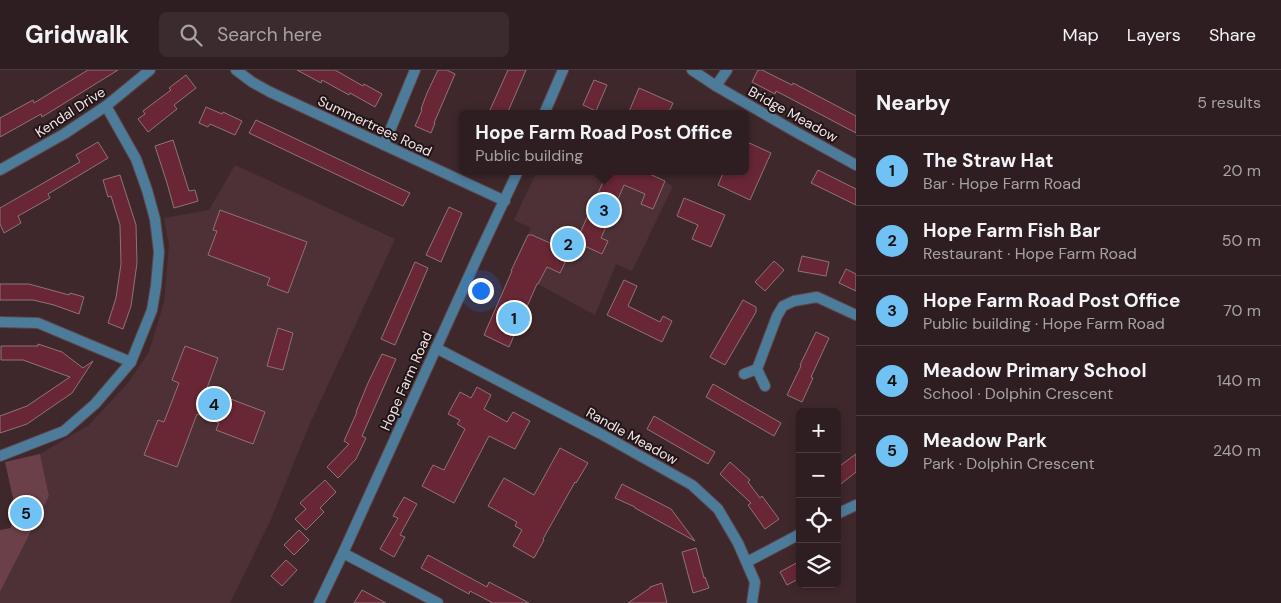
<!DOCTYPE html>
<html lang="en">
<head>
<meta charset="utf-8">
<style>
  body { margin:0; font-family:"DM Sans",sans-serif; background:#3b2b2e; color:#f1f3f6 }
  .controls { position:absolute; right:15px; bottom:15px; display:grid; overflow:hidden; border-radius:8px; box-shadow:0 2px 8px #0003 }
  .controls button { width:45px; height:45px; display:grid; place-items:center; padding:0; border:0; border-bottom:1px solid #4a3c3f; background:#2f1e21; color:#f1f3f6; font:25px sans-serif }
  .you { position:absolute; left:480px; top:220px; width:18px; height:18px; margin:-12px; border:4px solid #fff; border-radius:50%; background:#1a73e8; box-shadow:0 0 0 8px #1a73e833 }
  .badge { display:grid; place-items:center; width:32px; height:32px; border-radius:50%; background:#70c2f4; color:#111; font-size:16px; font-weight:700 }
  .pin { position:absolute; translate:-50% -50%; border:2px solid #fff; box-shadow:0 1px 5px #0006 }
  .popup { position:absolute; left:459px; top:40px; width:290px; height:65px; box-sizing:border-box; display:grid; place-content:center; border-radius:8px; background:#2f1e21; filter:drop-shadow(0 1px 4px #0005); font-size:16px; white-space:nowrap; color:#a7a2a5 }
  .popup b { font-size:19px; color:#f1f3f6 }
  .popup::after { content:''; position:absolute; left:50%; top:100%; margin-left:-10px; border:10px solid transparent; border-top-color:#2f1e21 }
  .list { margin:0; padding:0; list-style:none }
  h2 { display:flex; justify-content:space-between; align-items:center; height:65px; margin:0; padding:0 20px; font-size:21px }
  h2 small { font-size:16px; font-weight:400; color:#a7a2a5 }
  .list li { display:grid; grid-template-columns:32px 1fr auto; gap:15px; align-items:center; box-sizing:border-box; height:70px; padding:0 20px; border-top:1px solid #4a3c3f }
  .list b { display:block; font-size:19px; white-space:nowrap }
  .list p { margin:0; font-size:16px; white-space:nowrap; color:#a7a2a5 }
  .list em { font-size:16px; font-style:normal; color:#a7a2a5 }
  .icon { flex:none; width:28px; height:28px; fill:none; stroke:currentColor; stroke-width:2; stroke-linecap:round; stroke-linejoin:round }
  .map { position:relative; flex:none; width:856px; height:533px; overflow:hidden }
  header { display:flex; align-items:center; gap:30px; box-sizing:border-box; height:70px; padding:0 25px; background:#2f1e21; border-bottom:1px solid #4a3c3f }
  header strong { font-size:24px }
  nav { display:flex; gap:28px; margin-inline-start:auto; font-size:18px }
  .search { width:350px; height:45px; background:#3b2b2e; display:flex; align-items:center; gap:12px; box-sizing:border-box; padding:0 18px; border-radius:8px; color:#a7a2a5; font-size:19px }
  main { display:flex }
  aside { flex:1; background:#2f1e21 }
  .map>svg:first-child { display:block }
  .built { fill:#4e3136 }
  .green { fill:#6c4048 }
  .building { fill:#692736; stroke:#8e7377 }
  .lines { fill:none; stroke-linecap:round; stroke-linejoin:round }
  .minor-casing { stroke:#5c464a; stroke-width:12 }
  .tertiary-casing { stroke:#5c464a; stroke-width:12 }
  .minor { stroke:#4c7c9a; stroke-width:10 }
  .tertiary { stroke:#4c7c9a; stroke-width:10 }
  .labels { text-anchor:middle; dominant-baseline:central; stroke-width:4; stroke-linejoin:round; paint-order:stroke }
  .street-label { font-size:14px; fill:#f4e4e6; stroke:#1f1416 }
</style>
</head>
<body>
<header>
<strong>Gridwalk</strong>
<div class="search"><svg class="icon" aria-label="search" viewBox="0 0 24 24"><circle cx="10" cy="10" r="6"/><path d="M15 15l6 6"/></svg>Search here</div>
<nav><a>Map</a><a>Layers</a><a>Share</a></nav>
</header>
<main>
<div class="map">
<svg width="856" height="533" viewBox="0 0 856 533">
  <rect width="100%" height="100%" fill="#3f282c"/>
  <!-- built -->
  <g class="built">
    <path d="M235,95l160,74 -87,189 -37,91 -39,80 -2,4h-230v-11l49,-96 -9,-42 49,-29 39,-42 21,-31 15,-50 5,-57 -5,-27 45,-8z"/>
    <path d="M537,101h106l30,15 -41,85 -16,-7 -21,51 -57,-31 -27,-13 20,-43 -17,-8z"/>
  </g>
  <!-- green -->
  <path class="green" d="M40,384l9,42 -49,96v-62l11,-2 2,-30 -8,-36z"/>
  <!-- building -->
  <g class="building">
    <path d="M88,0h30l-76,47 -1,-3 -41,23v-19l33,-18 1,3z"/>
    <path d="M297,0h38l28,16 1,-2 18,10 -7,13 -25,-14 -1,2 -27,-15 -1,3z"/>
    <path d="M438,0h9l8,4 -21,49h1l-4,10 -16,-7 7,-16 -1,-1 6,-16z"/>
    <path d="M508,0h18l-19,44h-9l-8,-4z"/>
    <path d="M758,0h4l30,15 1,-2 63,33v17l-80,-42 -1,3 -23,-12z"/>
    <path d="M186,5l10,13 -22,17 3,4 -29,23 -10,-13 7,-5 -2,-3 28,-21 -2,-2z"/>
    <path d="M594,10l13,5 -11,26 -13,-6z"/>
    <path d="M639,18l34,15 -5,11h-40z"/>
    <path d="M206,37l16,7 1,-2 19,9 -7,14 -25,-11 -2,3 -9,-4z"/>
    <path d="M256,50l154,73 -7,13 -154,-73z"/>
    <path d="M173,70l16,51 6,-1 3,11 -24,7 -7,-25 -12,-37z"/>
    <path d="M745,71l26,12 -21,47 -32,-15 6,-14h21z"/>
    <path d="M98,72l10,16 -60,36 2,4 -32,18 3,7 -17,10 -4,-9v-16l80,-46 -4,-7z"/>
    <path d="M818,100l38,19v16l-45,-22z"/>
    <path d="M608,101h35l22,10 -12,28 -12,-5 4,-10 -21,-9 -23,53 7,3 -6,13 -26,-12z"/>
    <path d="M120,105l16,50 1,38 -6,43 -8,23 -15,-6 8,-25 5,-34 -1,-39 -9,-29 -3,1 -5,-17z"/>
    <path d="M684,128l41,17 -14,32 -19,-8 6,-14 -21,-9z"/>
    <path d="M449,137l13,6 -21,49 -15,-7z"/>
    <path d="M220,140l87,32 -19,51 -21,-8 3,-7 -62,-23 9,-24 -4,-1z"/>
    <path d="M528,165h4l38,17 -10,21 -13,-6 -9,17h-1l-28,63 -25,-12 28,-64h-1z"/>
    <path d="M802,186l27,6 -3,14 -28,-5z"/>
    <path d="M774,191l10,9 -19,21 -10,-9z"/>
    <path d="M415,192l13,6 -33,77 -14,-6z"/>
    <path d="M846,199l10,5v17l-17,-8z"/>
    <path d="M624,210l13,6 -9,20 32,16 3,-6 9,5 -10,21 -55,-27z"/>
    <path d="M0,214h29l40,11 1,-2 14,4 -5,17 -25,-9 -21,-5h-33z"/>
    <path d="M743,230l13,7v5l-31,53 -15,-8z"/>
    <path d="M278,258l15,5 -10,37 -16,-4z"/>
    <path d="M816,262l13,6 -18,39 2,1 -11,24 -15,-7 14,-29 -1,-1z"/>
    <path d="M38,274l24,8 21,16 10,-7 -21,32 -45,31 -27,9v-17l27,-10 43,-29 -47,-17h-22v-14h37z"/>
    <path d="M185,276l33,12 -15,41 22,9 3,-10 37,14 -12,32 -37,-14 3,-7 -22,-9 -20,53 -33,-12 14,-35 6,2 15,-39 -7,-3z"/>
    <path d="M382,284l14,5 -34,77 4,2 -10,21 -18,19 -11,-11 22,-23 -5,-3 13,-29h-1l12,-29z"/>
    <path d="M713,314l68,39 -7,13 -68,-39z"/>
    <path d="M477,317l14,8 -7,14 23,13 6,-10 17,9 -15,28 -26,-13 -35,67 -32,-17 11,-21 11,5 21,-41 -8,-5 3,-4 -12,-6 12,-22 11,6z"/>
    <path d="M654,346l61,36 -7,12 -61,-35z"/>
    <path d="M560,378l28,15 -12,20 -1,-1 -32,57 1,1 -10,18 -21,-12 9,-16 -7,-4 2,-4 -29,-16 16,-28 30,17z"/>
    <path d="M856,384v18l-19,15v-19z"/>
    <path d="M730,392l20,18 -2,2 12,16 2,-2 17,23 -14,10 -17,-24 3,-2 -31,-29z"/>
    <path d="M325,410l11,12 -16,16 4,4 -18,18 -11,-11 11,-10 -6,-6z"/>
    <path d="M622,414l49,25 24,32 -60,-33v-1l-20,-9z"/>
    <path d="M404,427l13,7 -17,31 5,2 -11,20 -14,-8 18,-31 -5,-2z"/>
    <path d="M299,460l10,10 -15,15 -10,-10z"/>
    <path d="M696,478l8,30 1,-1 4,11 -16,5 -11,-41z"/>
    <path d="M428,485l59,32 2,-5 40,21h-36l-23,-12 -1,3 -48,-26z"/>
    <path d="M286,490l11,10 -15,16 -11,-10z"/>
    <path d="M800,491v17l-13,7 -7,-13z"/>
    <path d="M662,513l5,20h-39l22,-15v-1z"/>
    <path d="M362,520l24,13h-32z"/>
  </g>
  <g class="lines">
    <!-- minor casing -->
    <g class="minor-casing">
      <g id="minor">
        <path d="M236,0l16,12 18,10 235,109"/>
        <path d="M692,0l24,16 78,45 62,34"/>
        <path d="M716,16l11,-16"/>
        <path d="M384,75l31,-75"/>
        <path d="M0,100l64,-36 42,-28 44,-36"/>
        <path d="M0,252l38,1 93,39"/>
        <path d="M436,278l165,86 91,51 26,24 20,34 17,39 -3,21"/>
        <path d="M744,304l13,-5"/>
        <path d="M765,316l-8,-17 20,-53 6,-10 11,-5 23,-4 39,18"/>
        <path d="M0,386l64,-25 31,-27 36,-42 21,-52 4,-24 3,-34 -4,-33 -8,-29 -11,-31 -30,-53"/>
        <path d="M837,444l19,-9"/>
        <path d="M343,483l95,50"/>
        <path d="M747,492l53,-28"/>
      </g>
    </g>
    <!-- tertiary casing -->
    <g class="tertiary-casing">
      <g id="tertiary">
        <path d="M544,44l19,-44"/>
        <path d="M319,533l24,-50 135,-297 40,-85"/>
      </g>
    </g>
    <!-- minor -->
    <use href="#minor" class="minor"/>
    <!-- tertiary -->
    <use href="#tertiary" class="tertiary"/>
  </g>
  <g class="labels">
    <!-- street labels -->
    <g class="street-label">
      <text transform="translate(70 42) rotate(-33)">Kendal Drive</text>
      <text transform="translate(793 44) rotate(29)">Bridge Meadow</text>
      <text transform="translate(375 56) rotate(25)">Summertrees Road</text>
      <text transform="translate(406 311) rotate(-66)">Hope Farm Road</text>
      <text transform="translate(632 366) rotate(29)">Randle Meadow</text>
    </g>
  </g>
</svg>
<div class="controls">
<button>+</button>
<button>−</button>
<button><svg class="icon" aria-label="locate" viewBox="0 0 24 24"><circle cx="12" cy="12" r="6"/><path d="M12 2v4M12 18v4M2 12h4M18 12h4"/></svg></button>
<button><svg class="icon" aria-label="layers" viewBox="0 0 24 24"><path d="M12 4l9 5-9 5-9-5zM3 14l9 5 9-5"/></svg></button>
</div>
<div class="you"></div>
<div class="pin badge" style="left:514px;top:248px">1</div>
<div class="pin badge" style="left:568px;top:174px">2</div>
<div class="pin badge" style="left:604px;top:140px">3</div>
<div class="popup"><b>Hope Farm Road Post Office</b>Public building</div>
<div class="pin badge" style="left:214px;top:334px">4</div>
<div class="pin badge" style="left:26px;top:443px">5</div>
</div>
<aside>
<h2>Nearby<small>5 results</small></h2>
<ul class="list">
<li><span class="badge">1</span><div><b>The Straw Hat</b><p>Bar · Hope Farm Road</p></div><em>20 m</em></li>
<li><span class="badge">2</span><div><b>Hope Farm Fish Bar</b><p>Restaurant · Hope Farm Road</p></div><em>50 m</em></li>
<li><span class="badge">3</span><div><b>Hope Farm Road Post Office</b><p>Public building · Hope Farm Road</p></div><em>70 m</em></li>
<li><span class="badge">4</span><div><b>Meadow Primary School</b><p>School · Dolphin Crescent</p></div><em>140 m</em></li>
<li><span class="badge">5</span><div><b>Meadow Park</b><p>Park · Dolphin Crescent</p></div><em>240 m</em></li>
</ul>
</aside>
</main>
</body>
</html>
